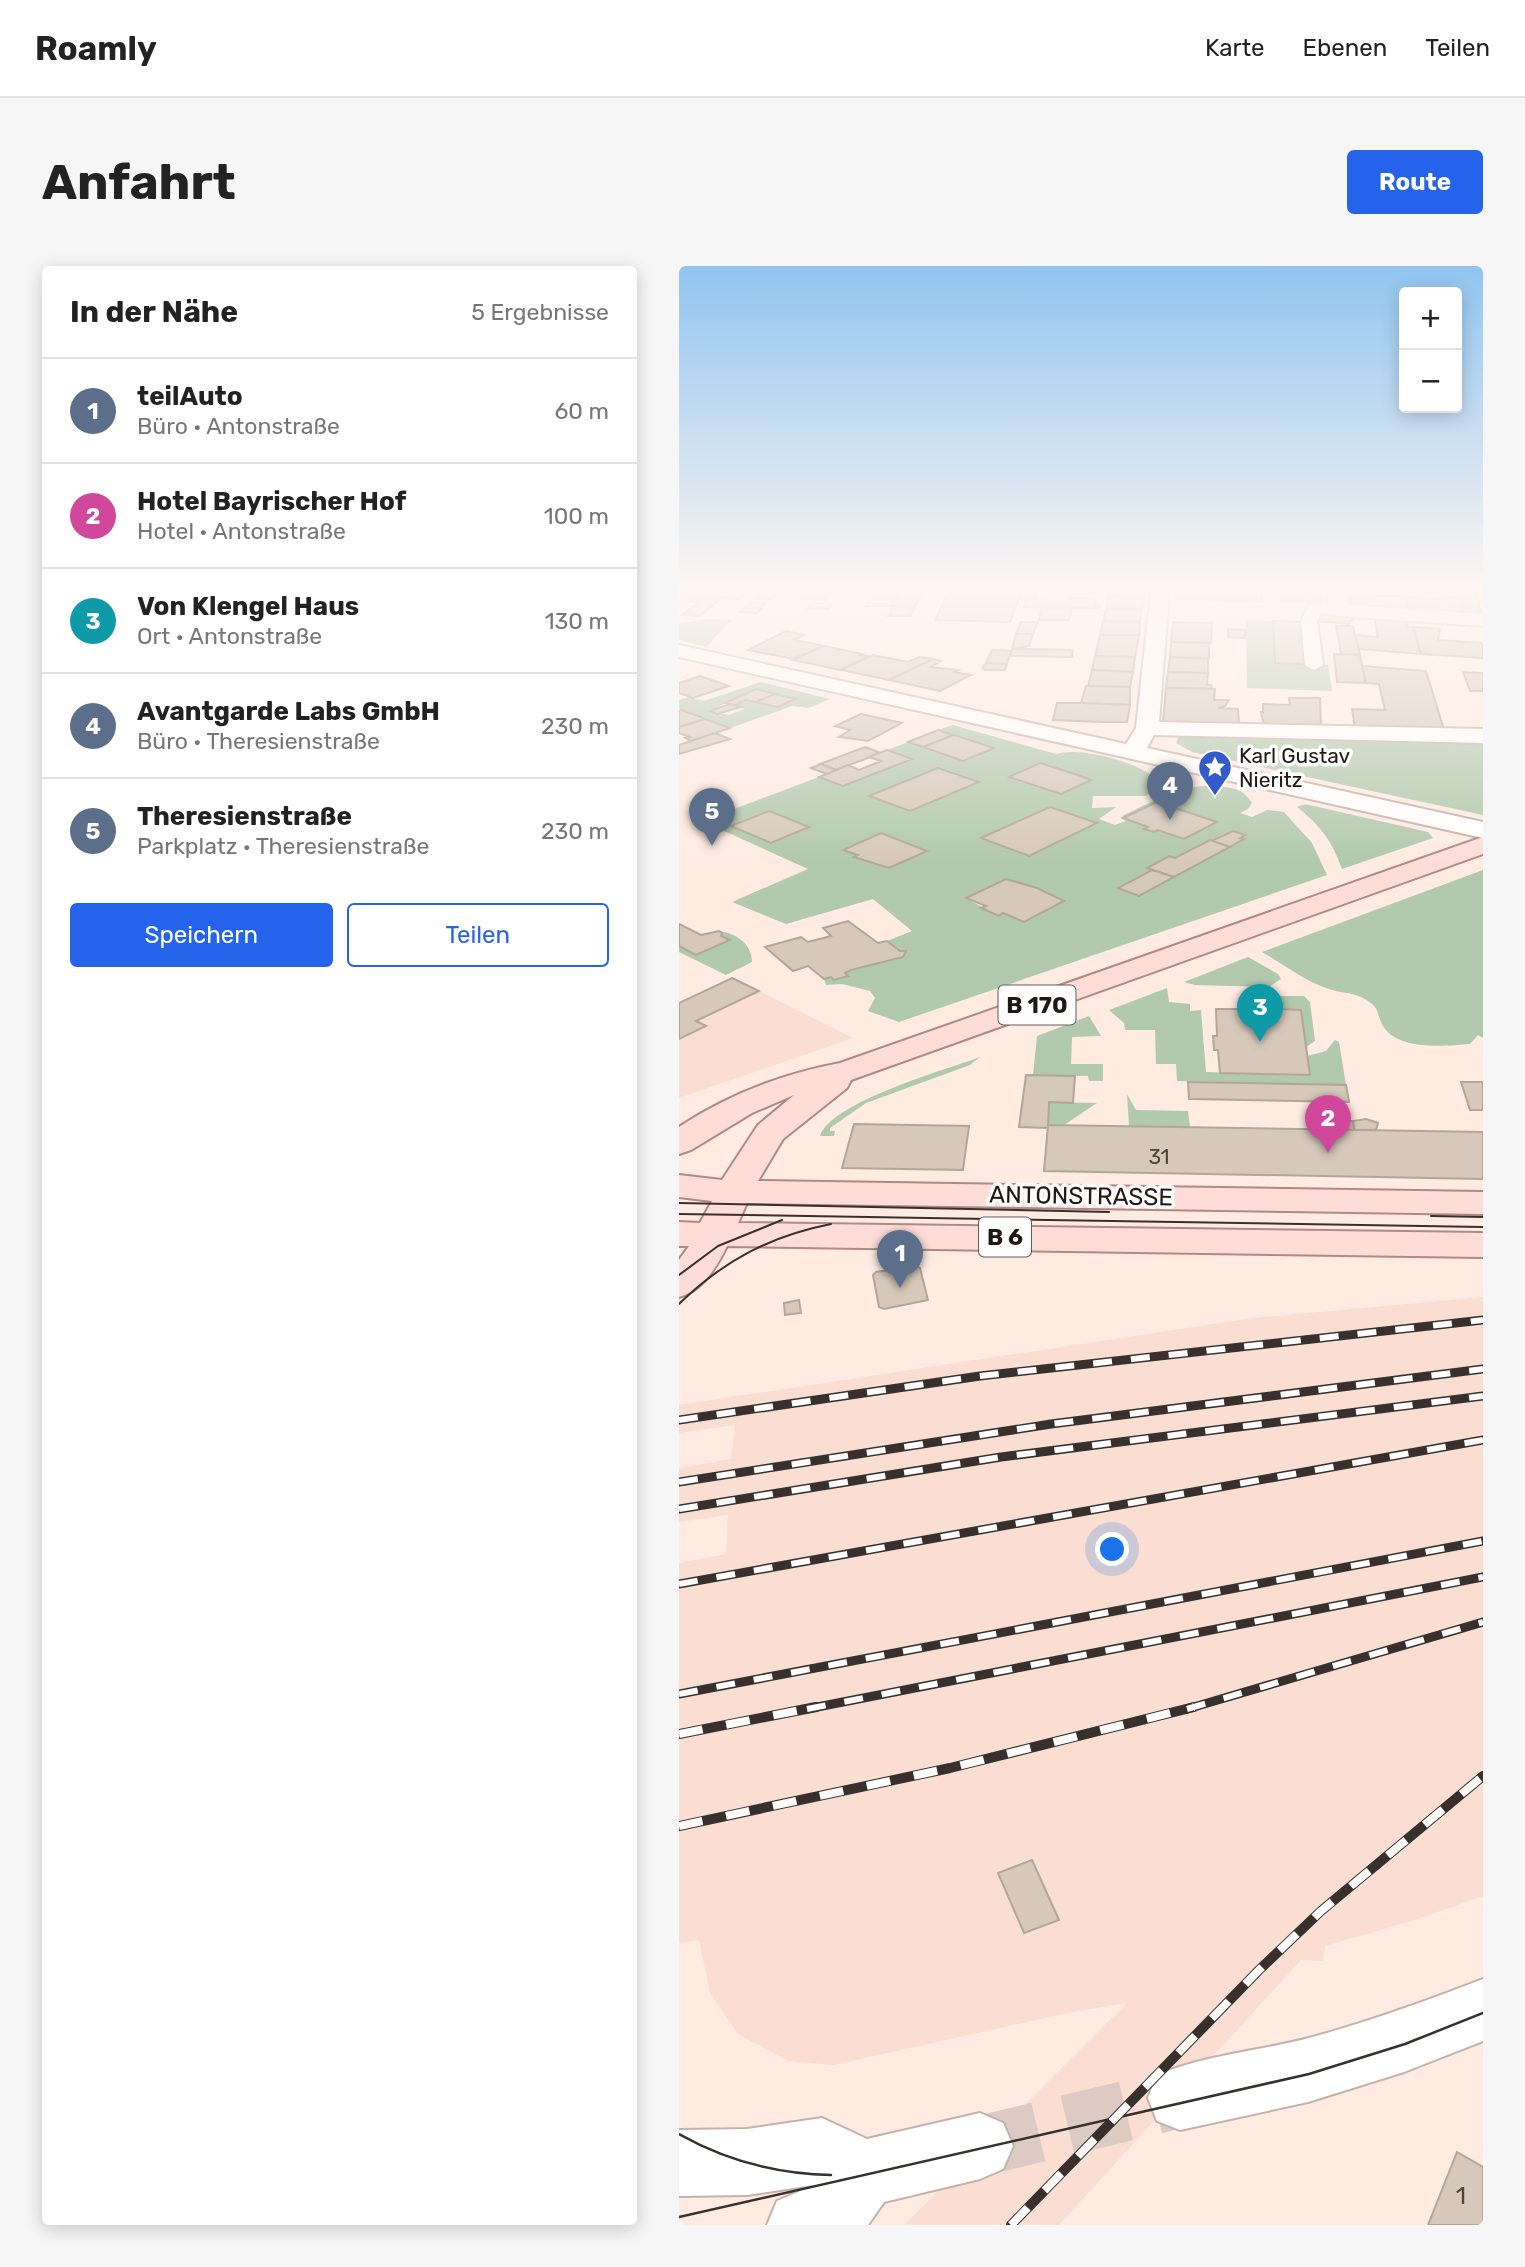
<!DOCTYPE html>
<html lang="de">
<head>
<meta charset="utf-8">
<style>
  body { margin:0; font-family:Rubik,sans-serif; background:#f6f6f6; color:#222 }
  .controls { position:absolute; right:21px; top:21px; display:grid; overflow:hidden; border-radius:7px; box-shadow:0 4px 18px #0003 }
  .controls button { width:63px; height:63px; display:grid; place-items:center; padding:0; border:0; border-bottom:2px solid #e0e0e0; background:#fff; color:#222; font:35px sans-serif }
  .you { position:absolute; left:434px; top:1284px; width:24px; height:24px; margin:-18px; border:5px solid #fff; border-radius:50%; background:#1a73e8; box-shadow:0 0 0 10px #1a73e833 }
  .badge { display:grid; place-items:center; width:46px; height:46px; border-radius:50%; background:#2563eb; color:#fff; font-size:23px; font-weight:700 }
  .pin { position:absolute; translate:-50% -58px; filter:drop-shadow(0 2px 4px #0008) }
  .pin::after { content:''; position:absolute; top:37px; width:24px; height:21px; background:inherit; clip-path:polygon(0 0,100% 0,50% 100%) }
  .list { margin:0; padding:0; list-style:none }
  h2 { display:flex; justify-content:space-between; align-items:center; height:91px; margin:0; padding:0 28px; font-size:30px }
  h2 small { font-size:23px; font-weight:400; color:#767676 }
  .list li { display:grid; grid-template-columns:46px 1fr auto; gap:21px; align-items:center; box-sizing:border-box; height:105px; padding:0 28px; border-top:2px solid #e0e0e0 }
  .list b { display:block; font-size:26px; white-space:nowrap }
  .list p { margin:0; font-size:23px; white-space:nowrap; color:#767676 }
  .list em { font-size:23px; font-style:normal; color:#767676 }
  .actions { display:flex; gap:14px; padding:21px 28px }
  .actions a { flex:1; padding:16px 0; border:2px solid #2563eb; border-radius:7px; text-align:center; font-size:24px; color:#2563eb }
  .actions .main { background:#2563eb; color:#fff }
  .map { position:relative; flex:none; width:804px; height:1959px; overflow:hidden; border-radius:7px }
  header { display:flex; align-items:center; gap:42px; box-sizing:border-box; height:98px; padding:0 35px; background:#fff; border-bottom:2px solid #e0e0e0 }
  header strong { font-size:33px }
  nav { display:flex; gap:38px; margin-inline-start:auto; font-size:24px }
  .intro { display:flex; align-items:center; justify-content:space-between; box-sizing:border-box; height:168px; padding:0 42px }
  h1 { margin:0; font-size:49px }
  .button { padding:18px 32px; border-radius:7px; background:#2563eb; color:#fff; font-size:24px; font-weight:700 }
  main { display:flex; gap:42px; padding:0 42px }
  aside { flex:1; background:#fff; border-radius:7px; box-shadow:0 4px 18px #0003 }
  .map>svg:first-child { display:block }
  .built { fill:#f9ded1 }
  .green { fill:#b1c9ad; fill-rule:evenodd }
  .building { fill:#d6c9bb; stroke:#b2a697; stroke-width:2 }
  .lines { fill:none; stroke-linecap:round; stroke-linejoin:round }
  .tertiary-tunnel { stroke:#ddcbc3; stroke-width:60; stroke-dasharray:60 30; stroke-linecap:butt }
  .pedestrian-casing { stroke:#c4b1a9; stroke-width:4 }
  .minor-casing { stroke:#c4b1a9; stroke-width:4 }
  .tertiary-casing { stroke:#c4b1a9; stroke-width:4 }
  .primary-casing { stroke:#b08984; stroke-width:4 }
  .pedestrian { fill:#fff; fill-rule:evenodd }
  .minor { fill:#fff; fill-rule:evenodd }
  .tertiary { fill:#fff; fill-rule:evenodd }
  .primary { fill:#feddd9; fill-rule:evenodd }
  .tram-far1 { stroke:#38302c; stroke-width:2 }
  .tram { stroke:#38302c; stroke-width:2.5 }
  .rail-far1-casing { stroke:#38302c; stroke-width:9 }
  .rail-casing { stroke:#38302c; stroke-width:10 }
  .rail-far1 { stroke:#fdfdfd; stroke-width:6; stroke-dasharray:19; stroke-linecap:butt }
  .rail { stroke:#fdfdfd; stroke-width:8; stroke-dasharray:24; stroke-linecap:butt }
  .labels { text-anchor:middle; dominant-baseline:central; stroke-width:7; stroke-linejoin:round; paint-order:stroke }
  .far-poi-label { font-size:21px; fill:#1f1815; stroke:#fdfdfd; text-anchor:start }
  .number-label { font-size:21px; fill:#4d443e }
  .shield { fill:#fdfdfd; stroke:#625d5b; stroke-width:2 }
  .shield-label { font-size:23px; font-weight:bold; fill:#1f1815 }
  .street-label { font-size:24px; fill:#1f1815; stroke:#fdfdfd }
  .near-number-label { font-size:24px; fill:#4d443e }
</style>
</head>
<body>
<header>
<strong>Roamly</strong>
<nav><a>Karte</a><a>Ebenen</a><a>Teilen</a></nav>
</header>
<div class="intro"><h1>Anfahrt</h1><a class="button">Route</a></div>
<main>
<aside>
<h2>In der Nähe<small>5 Ergebnisse</small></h2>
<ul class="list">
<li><span class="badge" style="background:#5c6f8a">1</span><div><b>teilAuto</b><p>Büro · Antonstraße</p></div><em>60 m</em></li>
<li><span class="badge" style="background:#d1479c">2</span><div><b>Hotel Bayrischer Hof</b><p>Hotel · Antonstraße</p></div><em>100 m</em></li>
<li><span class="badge" style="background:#0f9aa8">3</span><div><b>Von Klengel Haus</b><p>Ort · Antonstraße</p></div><em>130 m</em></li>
<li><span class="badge" style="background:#5c6f8a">4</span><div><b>Avantgarde Labs GmbH</b><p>Büro · Theresienstraße</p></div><em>230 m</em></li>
<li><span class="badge" style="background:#5c6f8a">5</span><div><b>Theresienstraße</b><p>Parkplatz · Theresienstraße</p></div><em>230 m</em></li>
</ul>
<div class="actions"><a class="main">Speichern</a><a>Teilen</a></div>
</aside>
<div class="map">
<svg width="804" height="1959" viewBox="0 0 804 1959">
  <rect width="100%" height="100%" fill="#ffebe2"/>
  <!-- built -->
  <g class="built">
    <path d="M53,712l27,13 94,47 -174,60v-95z"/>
    <path d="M804,1031v599l-65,23 -93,27 -2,15 -22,-1 -242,265h-155l223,-222 -55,9 -239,53 -45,-4 -50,-27 -28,-41 -11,-53 -20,3v-380l47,-9 2,-39 -49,7v-54l52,-9 4,-34 -56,8v-28l574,-87z"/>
  </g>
  <!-- green -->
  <g class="green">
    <path d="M30,353l22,1 -25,27 -27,-7v-17z"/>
    <path d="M567,354l27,1 3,42 52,2 4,26 -85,-3z"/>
    <path d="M82,416l69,17 -21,9 -17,-2 -62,22 -51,-19v-9l10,-3 15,4zM77,423l39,10 -18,8 -31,-7 -11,5 10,4 -16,6 -19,-4z"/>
    <path d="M274,459l103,29c22,-8 87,8 101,27l-3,4 8,3 -17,8h-52l-1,12 24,-1 -17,12 16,6 11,-4 -5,-3 3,-3c33,-15 63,-34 100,-28 12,1 22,5 28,16l-4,6 -8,4 12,4 15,-7 17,2 28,31 15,32 -428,147 -31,-11 7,-13 -5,-7 -28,-7 -16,1 -2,-6 55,-17 24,-5 3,-6h-6l-13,-10 25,-10 -39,-32 -87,25 -54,-22 76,-33 -106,-48 117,-44 24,9 68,-27 -24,-9 21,-8 55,19 30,-13 -55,-18zM331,511l80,3 -29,14zM298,516l-67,29 -40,-15zM371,541l46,17 -67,32 -47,-18zM202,567l45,18 -37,17 -34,-10 3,-3 -13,-5zM547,567l17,7 -103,56 -21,-8 33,-18 -4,-2 27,-10zM327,613l28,10 -10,33 -21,-9 -4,3 -32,-17z"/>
    <path d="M507,467l297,7v75l-291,-63 -16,-9 3,-7z"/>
    <path d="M626,538l123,28 5,6 -91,31c-10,-28 -22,-44 -45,-62z"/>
    <path d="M804,604v168l-5,-3 -8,9c-24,2 -72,7 -87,-18 -8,-15 -2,-19 -22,-29 -10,-5 -22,-4 -32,-8 -23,-7 -46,-25 -67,-37z"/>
    <path d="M40,665c17,2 33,13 33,31l-26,13 -47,-23v-6l18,9 32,-14 -8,-5 1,-3z"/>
    <path d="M569,691l30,17 3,5 -12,8 -74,-2 -11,-3z"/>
    <path d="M488,722l2,14 21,2v7l11,-1 5,62 104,3 -3,-19 19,-5 9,-11 4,2 7,43 -169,-4 -1,-17h-20l-1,-34h-30l-1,-7 -15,-13z"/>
    <path d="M594,730h31l6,6 5,39 -9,6 -5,-37 -27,-1z"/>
    <path d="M410,750l12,20 -29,1 -1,27h32v17h-14l-1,-5 -55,-1 4,-39z"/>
    <path d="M301,791l-10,8 -104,38 -36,25v3h5l-1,5h-14c11,-34 125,-66 160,-79z"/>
    <path d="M448,828l9,16 52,1 2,16 -61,-1z"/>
    <path d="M370,836l48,1 -33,22h-16z"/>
  </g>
  <!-- building -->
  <g class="building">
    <path d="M13,325h21l-15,11 -19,-1z"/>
    <path d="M34,325h35l-8,8 -34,-2z"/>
    <path d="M83,325h17l-9,9 -16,-1z"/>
    <path d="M129,325h25l-7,9 -25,-1z"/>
    <path d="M220,325l-7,15h-27l4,-6h4l4,-8 -2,-1z"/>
    <path d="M222,325l22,1 -13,24h-22z"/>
    <path d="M270,325h73l-12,31 -75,-2z"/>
    <path d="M343,325h10l6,1 -3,8h-9l-7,-2z"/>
    <path d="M431,325h34v6l-35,-1z"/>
    <path d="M496,325h71v10l-72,-3z"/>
    <path d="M567,325h16v11l-16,-1z"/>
    <path d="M671,325h22l2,5h31l4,13 -58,-5z"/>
    <path d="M778,325h26l-9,1 3,8h6l-5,2 5,17 -16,-1z"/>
    <path d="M601,327l40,1 1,8 -40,-2z"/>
    <path d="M429,330l36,1 -2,12h-36z"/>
    <path d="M726,330l39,4 -1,-3h16l8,21 -57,-6z"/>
    <path d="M27,331l16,1 -22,18 -18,-1z"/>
    <path d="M390,332h27l-1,7 5,1 -1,2 -75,-1 2,-7 42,1z"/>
    <path d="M71,336l16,1 -9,10 -17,-1z"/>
    <path d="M131,337h22l-3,6h-21z"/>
    <path d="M363,342h30l-3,12h-30z"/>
    <path d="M427,343h36l-2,13 -37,-1z"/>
    <path d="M639,346l37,3 -6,9 -37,-3z"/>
    <path d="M698,350l32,3 -3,8h7l8,27 -62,-5 -4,-14 23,2 -3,-16z"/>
    <path d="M424,355l37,1 -1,13h-39z"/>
    <path d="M594,355l30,1 1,18 -4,2 5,3 2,19 -32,-1z"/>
    <path d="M342,356h17l-5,12h-17z"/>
    <path d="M494,356l39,1 -1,20 -40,-1z"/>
    <path d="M657,360h17l7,29 -19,-1z"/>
    <path d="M734,361l27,2 -2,11 45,3v15l-62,-4z"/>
    <path d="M549,363l18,1 -1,8 -17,-1z"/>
    <path d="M107,365l18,4 -10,5 30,6 -31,13 -45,-9z"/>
    <path d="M337,368h17l-4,12 -17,3z"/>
    <path d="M421,369h39l-4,22 -40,-1z"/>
    <path d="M492,376l38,1v15l-39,-1z"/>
    <path d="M145,380l38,8 -2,1 10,1 -30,14 -47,-10z"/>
    <path d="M333,383h8l53,1 -1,7 -62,-1z"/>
    <path d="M313,384l19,1 -4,13 -21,-1z"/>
    <path d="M655,388l26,1 6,28 -29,-1z"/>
    <path d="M194,389l35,7 12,-5 13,2 -44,21 -48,-10z"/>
    <path d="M416,390l40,1 -2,15 -41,-2z"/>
    <path d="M491,391l38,2v14l-40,-1z"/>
    <path d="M254,393l8,2 -10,6 27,3 -4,2 17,3 -31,16 -51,-11z"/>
    <path d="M307,397l21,1 -2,6h-20l-3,-2z"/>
    <path d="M683,400l64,5 18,59 -89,-2 -3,-19 33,1 -6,-26 -13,-1z"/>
    <path d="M413,404l41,2 -3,15 -42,-1z"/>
    <path d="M489,406l40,1 -1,12h4l1,4 -46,-1z"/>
    <path d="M784,406l20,1v18h-13z"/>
    <path d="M21,410l29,10 -36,12 -14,-5v-10z"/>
    <path d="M407,420l44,1v18l-49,-2z"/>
    <path d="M487,422l49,1 -1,11h15l-4,6 -7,2 20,1 1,16 -76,-2z"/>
    <path d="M77,423l19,5 -19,8 -10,-2 -11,5 -10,-2z"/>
    <path d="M96,428l21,5 -19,8 -21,-5z"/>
    <path d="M610,432h31l1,29 -57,-2 -3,-13h2v-8l27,1z"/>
    <path d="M378,437h24l49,2 -3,17h-25l-49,-2z"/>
    <path d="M51,438l11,3 -24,7 -7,-3z"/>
    <path d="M2,444l20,7 4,2 -26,8v-16z"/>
    <path d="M182,448l41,9 -34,18 -29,-4 11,-7 -15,-4z"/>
    <path d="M26,453l25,9 -39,13 -6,-3 5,-1 -11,-4v-6z"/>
    <path d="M259,464l15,5 -30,12 -15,-5z"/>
    <path d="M36,467l15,6 -51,15v-9z"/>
    <path d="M275,469l40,13 -31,13 -40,-14z"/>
    <path d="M186,481l16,6 -45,17 -16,-6z"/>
    <path d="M208,484l25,9 -69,27 -24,-9 29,-12 11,5 22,-9 -12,-4z"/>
    <path d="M361,497l38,12 13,5 -30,14 -52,-17z"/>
    <path d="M142,498l15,6 -9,4 -16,-6z"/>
    <path d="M259,502l41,14 -69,29 -41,-15z"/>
    <path d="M478,536l60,20 -33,17 -26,-9 -4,2 -10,-3 4,-2 -25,-9z"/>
    <path d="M371,541l47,16 -68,33 -48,-18z"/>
    <path d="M90,545l40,16 -38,16 -40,-17z"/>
    <path d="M554,565l12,4 -5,3 4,1 -14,8 -19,-6z"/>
    <path d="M202,567l46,18 -38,17 -35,-11 4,-2 -15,-5z"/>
    <path d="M531,574l20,7 -56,30 -27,-9 22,-12 6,2z"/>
    <path d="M473,604l22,7 -35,19 -21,-8z"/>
    <path d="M327,613l31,9 27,13 -40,21 -21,-9 -4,3 -18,-8 5,-2 -20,-8z"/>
    <path d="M169,655l30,22 9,-2 13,10h6l-3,6 -52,13 -6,3 3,3 -14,4 -3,-3 -7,2 -16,-13 -15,5 -28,-24 36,-10 7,5 23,-6 -8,-8z"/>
    <path d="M0,658l22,11 18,-4 3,2 -1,3 9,4 -34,15 -17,-9z"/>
    <path d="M53,712l27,13 -63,30 10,5 -27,13v-36z"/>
    <path d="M561,741l61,3 9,65 -90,-2 -2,-23h-4l-1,-14h4l-1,-27h25z"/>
    <path d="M347,809l49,1 -2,27 -24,-1 -1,26 -29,-1z"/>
    <path d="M509,816l158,3 3,17 -160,-3z"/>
    <path d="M782,816h22v28h-13z"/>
    <path d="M687,853l12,4 -2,7h-22l-1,-9z"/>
    <path d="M658,855h16l1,9h-15z"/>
    <path d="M175,858l115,2 -6,44 -121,-2z"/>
    <path d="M369,859l435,7v47l-439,-8z"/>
    <path d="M237,1000l4,2 8,32 -44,9 -5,-2 -6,-32 3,-3z"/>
    <path d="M120,1034l2,13 -16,2 -1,-12z"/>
    <path d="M353,1594l27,60 -35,13 -26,-60z"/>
    <path d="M778,1886l26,15v58h-55z"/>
  </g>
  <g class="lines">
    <!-- tertiary-tunnel -->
    <path class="tertiary-tunnel" d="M301,1880l200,-48"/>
    <!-- pedestrian casing -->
    <g class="pedestrian-casing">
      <path id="pedestrian" d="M636,337l25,2 8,5 -8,5 -19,-2 -4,7 6,45 -9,5 -9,-5 -4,-45 8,-15z"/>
    </g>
    <!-- minor casing -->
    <g class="minor-casing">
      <g id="minor">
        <path d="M472,325h18l-10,131 324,7v14l-329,-8 -7,13 336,74v16l-804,-181v-12l447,99 10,-16z"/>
        <path d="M647,325h18l4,14 135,9v12l-143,-10 -9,-6z"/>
      </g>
    </g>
    <!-- tertiary casing -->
    <g class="tertiary-casing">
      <g id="tertiary">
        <path d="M804,1713v62l-79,31 -96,30 -128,28 -23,-9 -9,-23 9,-23c48,-20 102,-24 152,-37 59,-16 117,-37 174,-59z"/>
        <path d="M301,1847l23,10 10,23 -10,23 -23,10 -96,23 -16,23h-101l10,-24 37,-16 -67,10 -68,1v-66l68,-1 75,-11 45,21z"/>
      </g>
    </g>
    <!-- primary casing -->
    <g class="primary-casing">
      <path id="primary" d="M804,571v17l-632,226 -4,8 -64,51 -25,42 725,11v22l-736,-11 -9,20 745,10v24l-756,-11c-10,21 -25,45 -48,51v-37l10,-14h-10v-24l21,1 12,-22 -33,-4v-22l43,5 36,-55 36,-30 -42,18 -61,37 -12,4v-27c50,-33 103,-53 161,-64z"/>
    </g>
    <!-- pedestrian -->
    <use href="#pedestrian" class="pedestrian"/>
    <!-- minor -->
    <use href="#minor" class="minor"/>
    <!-- tertiary -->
    <use href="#tertiary" class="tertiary"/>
    <!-- primary -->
    <use href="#primary" class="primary"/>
    <!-- tram-far1 -->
    <g class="tram-far1">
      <path d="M0,937l430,9"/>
      <path d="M0,948l804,13"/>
      <path d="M752,950l52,1"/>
      <path d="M0,1009l39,-29 64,-26"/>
      <path d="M0,1038c44,-43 91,-68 152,-80"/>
    </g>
    <!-- tram -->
    <g class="tram">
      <path d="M0,1868c48,27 97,40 152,41"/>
      <path d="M0,1951l630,-143 96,-30 78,-31"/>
    </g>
    <!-- rail-far1 casing -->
    <g class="rail-far1-casing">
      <g id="rail-far1">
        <path d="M0,1154l301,-44 503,-56"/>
        <path d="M0,1216l372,-58 432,-55"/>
        <path d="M0,1243l322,-52 482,-61"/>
        <path d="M0,1318l804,-144"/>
        <path d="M0,1428l804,-153"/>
        <path d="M128,1443l676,-132"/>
        <path d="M508,1443l296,-87"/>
      </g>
    </g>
    <!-- rail casing -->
    <g class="rail-casing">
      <g id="rail">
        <path d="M0,1468l137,-27"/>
        <path d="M0,1560l271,-58 244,-61"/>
        <path d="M332,1959l248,-255 62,-59 162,-135"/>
      </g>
    </g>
    <!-- rail-far1 -->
    <use href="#rail-far1" class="rail-far1"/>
    <!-- rail -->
    <use href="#rail" class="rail"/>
  </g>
  <!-- sky -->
  <linearGradient id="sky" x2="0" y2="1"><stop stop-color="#90c5f0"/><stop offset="0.54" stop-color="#fff6f2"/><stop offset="1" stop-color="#fff6f2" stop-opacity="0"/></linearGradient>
  <rect width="804" height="599" fill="url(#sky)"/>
  <!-- icons -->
  <defs>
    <g id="sight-pin" transform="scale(1.75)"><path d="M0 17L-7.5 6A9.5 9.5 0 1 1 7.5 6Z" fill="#335bcb" stroke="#fdfdfd"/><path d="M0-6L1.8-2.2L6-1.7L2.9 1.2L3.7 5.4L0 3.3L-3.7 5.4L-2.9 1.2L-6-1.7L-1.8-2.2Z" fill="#fff"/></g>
  </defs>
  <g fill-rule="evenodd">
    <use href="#sight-pin" x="536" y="501"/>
  </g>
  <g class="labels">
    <!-- far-poi labels -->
    <g class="far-poi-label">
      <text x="560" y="489">Karl Gustav<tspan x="560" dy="24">Nieritz</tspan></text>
    </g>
    <!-- number labels -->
    <g class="number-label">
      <text x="480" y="890">31</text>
    </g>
    <!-- shield labels -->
    <g class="shield">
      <rect x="319.5" y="719.5" width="77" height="39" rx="5"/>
      <rect x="300" y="951.5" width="52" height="39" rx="5"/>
    </g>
    <g class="shield-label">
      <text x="358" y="739">B 170</text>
      <text x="326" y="971">B 6</text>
    </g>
    <!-- street labels -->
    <g class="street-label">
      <text transform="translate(402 930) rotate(1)">ANTONSTRASSE</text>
    </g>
    <!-- near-number labels -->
    <g class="near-number-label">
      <text x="782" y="1930">1</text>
    </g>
  </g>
</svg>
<div class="controls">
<button>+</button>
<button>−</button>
</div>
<div class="you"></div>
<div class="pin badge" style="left:221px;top:1022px;background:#5c6f8a">1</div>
<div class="pin badge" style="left:649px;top:887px;background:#d1479c">2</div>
<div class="pin badge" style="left:581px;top:776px;background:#0f9aa8">3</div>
<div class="pin badge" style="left:491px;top:554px;background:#5c6f8a">4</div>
<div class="pin badge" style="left:33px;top:580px;background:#5c6f8a">5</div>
</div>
</main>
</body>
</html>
